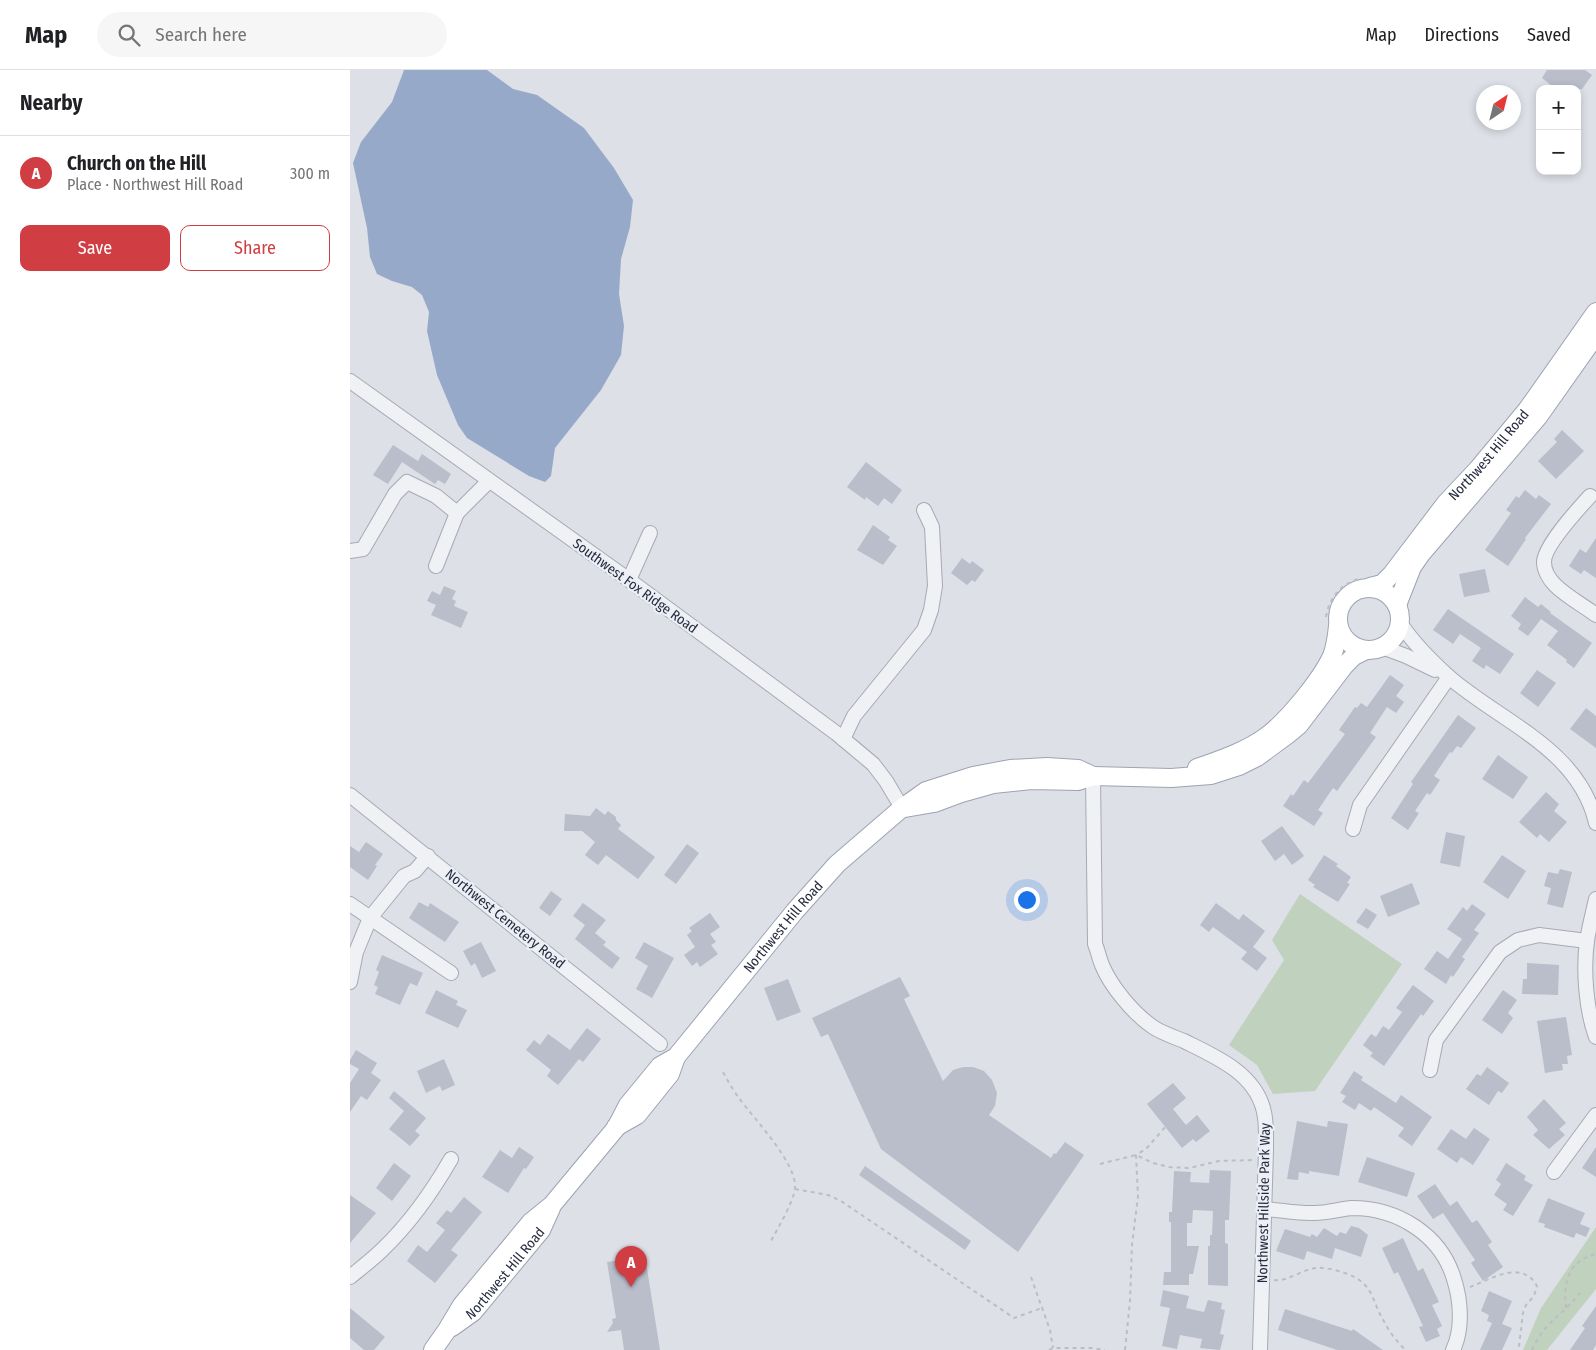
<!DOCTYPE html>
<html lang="en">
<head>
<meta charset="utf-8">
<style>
  body { margin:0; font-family:"Fira Sans Condensed",sans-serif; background:#f6f6f6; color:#202124 }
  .controls { position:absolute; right:15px; top:15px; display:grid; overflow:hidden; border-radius:10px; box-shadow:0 2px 8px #0003 }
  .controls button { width:45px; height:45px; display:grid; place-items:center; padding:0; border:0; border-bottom:1px solid #e0e0e0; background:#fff; color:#202124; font:25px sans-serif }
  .compass { position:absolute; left:1126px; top:15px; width:45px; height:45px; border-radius:50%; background:#fff; box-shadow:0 2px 8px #0003; rotate:35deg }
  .you { position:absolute; left:676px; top:829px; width:18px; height:18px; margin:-12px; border:4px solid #fff; border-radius:50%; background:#1a73e8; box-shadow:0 0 0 8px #1a73e833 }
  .badge { display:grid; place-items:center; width:32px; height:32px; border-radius:50%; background:#d03e43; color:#fff; font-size:16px; font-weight:700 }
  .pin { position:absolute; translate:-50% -41px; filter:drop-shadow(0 1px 2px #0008) }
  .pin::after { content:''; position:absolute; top:26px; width:18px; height:15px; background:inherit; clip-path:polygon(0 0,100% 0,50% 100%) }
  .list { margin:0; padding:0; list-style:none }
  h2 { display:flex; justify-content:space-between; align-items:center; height:65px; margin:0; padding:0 20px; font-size:21px }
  h2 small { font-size:16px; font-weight:400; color:#757577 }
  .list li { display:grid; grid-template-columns:32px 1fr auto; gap:15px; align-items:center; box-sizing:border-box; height:75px; padding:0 20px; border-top:1px solid #e0e0e0 }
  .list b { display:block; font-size:19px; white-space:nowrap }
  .list p { margin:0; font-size:16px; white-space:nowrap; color:#757577 }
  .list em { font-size:16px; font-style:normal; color:#757577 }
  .actions { display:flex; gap:10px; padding:15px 20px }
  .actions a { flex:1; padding:11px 0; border:1px solid #d03e43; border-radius:10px; text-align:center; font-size:18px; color:#d03e43 }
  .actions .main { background:#d03e43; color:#fff }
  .icon { flex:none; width:28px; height:28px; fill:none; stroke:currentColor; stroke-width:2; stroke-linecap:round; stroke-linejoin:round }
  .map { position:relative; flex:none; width:1246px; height:1280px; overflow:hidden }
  header { display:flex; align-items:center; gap:30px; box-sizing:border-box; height:70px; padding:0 25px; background:#fff; border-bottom:1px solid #e0e0e0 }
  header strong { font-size:24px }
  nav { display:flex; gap:28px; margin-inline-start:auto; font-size:18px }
  .search { width:350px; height:45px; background:#f6f6f6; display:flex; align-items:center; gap:12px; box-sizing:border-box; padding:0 18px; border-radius:28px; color:#757577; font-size:19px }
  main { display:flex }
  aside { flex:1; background:#fff }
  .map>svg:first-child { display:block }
  .green { fill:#c0d1be }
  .water { fill:#97a9c8 }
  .building { fill:#babeca }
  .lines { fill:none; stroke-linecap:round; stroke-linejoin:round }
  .minor-casing { stroke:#a6aab4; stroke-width:16 }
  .major-casing { stroke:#9ca3b3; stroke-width:20 }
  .path { stroke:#bbbec5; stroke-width:2; stroke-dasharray:4 4; stroke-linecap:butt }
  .minor { stroke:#f0f1f5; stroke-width:14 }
  .major { stroke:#fff; stroke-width:18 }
  .labels { text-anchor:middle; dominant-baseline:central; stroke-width:4.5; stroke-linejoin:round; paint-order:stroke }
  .street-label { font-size:14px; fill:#262c3e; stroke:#eceff5 }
</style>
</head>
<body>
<header>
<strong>Map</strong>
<div class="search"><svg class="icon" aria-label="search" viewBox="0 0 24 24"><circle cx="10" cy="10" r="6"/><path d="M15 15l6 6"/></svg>Search here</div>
<nav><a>Map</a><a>Directions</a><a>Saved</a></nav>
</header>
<main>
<aside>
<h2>Nearby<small></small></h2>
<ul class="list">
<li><span class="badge">A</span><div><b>Church on the Hill</b><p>Place · Northwest Hill Road</p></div><em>300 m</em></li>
</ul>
<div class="actions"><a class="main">Save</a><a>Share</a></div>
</aside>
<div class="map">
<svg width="1246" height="1280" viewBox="0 0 1246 1280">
  <rect width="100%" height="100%" fill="#dde0e7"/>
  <!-- green -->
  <g class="green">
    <path d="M950,824l102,70 -87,127 -42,3 -16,-29 -28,-20 55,-85 -12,-20z"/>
    <path d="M1246,1157v62l-49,61h-24l18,-42z"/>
  </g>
  <!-- water -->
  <path class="water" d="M54,0h83l26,19 24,6 47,33 30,40 19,32 -3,27 -9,32 -2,35 5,32 -3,29 -20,35 -46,58 -4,28 -6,6 -16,-6 -62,-38 -9,-13 -21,-50 -10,-44 2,-19 -7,-17 -10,-8 -20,-6 -15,-7 -7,-17 -3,-29 -14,-65 8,-21 31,-40z"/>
  <!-- building -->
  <g class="building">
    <path d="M1197,0h38l7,5 -10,14h-26l-14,-11z"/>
    <path d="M1212,360l22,21 -28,28 -18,-18 19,-19 -3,-3z"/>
    <path d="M43,375l25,16 4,-7 29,20 -6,10 -7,-4 -3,4 -33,-22 -14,22 -15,-9z"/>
    <path d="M516,392l36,28 -10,14 -8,-6 -6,8 -12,-9 -1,3 -18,-13z"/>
    <path d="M1175,420l11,9 3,-4 12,9 -26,34 1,1 -18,27 -23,-16 26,-37 -5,-3 10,-14 3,2z"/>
    <path d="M523,455l17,12 -2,3 9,6 -14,19 -26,-15z"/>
    <path d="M1246,468v40l-12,-8 -3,4 -12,-8 11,-17 6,4z"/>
    <path d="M612,488l8,6 2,-3 12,9 -9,12 -3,-2 -5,5 -16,-12z"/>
    <path d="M1135,499l5,23 -26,5 -5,-23z"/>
    <path d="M94,516l12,5 -4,8 4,2 -2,5 14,6 -7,16 -30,-13 5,-10 -9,-4 5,-10 8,4z"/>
    <path d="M1175,527l13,10 3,-3 10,8 -1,1 42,30 -18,25 -8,-6 1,-2 -20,-15 11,-14 -17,-12 -13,17 -10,-7 3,-5 -10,-8z"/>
    <path d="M1098,539l66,45 -14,20 -14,-9 -2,4 -12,-8 9,-13 -21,-14 -7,10 -20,-14z"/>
    <path d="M1187,600l19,13 -18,24 -18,-14z"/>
    <path d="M1040,605l14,10 -8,11 8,6 -8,11 -9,-6 -17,26 6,4 -39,54 -4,-3 -15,22 5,3 -9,13 -31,-20 8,-12 2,2 11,-16 4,3 37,-49 -6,-4 16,-23 2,1 4,-5 6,4z"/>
    <path d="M1236,638l10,8v32l-26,-19z"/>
    <path d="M1108,645l18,13 -15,20 -4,-2 -5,7 -2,-1 -16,24 6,4 -10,15 -3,-2 -12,18 4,2 -11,17 -17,-12 22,-34 -2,-2z"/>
    <path d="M1148,685l30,22 -15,22 -31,-20z"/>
    <path d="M1196,722l13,12 -5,7 13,11 -18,20 -9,-8 -3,4 -18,-16z"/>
    <path d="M246,738l9,7 3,-4 8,6v3l5,5 -3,4 37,28 -17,22 -32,-24 -8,10 -13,-10 10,-13 -13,-11h-18l1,-17 25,2z"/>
    <path d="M932,756l22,30 -12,9 -8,-11 -9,7 -14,-20z"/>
    <path d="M1096,762l19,4 -5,31 -20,-4z"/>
    <path d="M16,772l17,12 -8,11 2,1 -9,14 -18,-13v-21l9,6z"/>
    <path d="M337,774l12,9 -23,31 -12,-9z"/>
    <path d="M974,785l14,9 -2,2 15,11 -4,6 3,1 -12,18 -25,-15 2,-2 -7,-5z"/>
    <path d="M1152,785l24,16 -18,28 -25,-17z"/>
    <path d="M1210,799l12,3 -9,36 -16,-4 4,-16 -7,-2 4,-14 10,2z"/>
    <path d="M1062,813l8,21 -32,13 -8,-21z"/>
    <path d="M201,821l11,8 -12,17 -11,-8z"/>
    <path d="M69,832l9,5 2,-4 29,19 -14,20 -36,-24z"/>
    <path d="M233,833l23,17 -11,13 11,9 -3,3 17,13 -8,11 -37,-30 10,-14 -12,-9z"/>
    <path d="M866,833l23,17 4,-6 22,17 -12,16 14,11 -10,13 -16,-12 6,-7 -34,-25 -4,5 -9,-7z"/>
    <path d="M1122,834l14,10 -12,16 5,3 -17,24 3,2 -12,18 -2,-2 -5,9 -22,-15 13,-18 11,8 14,-20 -15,-10 16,-22 4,4z"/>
    <path d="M1016,838l11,7 -9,14 -12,-7z"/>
    <path d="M360,843l10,14 -10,7 6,8 -5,3 7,9 -18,13 -3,-5 -5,4 -8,-11 11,-8 -8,-12 5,-4 -3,-3z"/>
    <path d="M131,872l15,29 -14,7 -7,-15 -4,3 -8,-15z"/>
    <path d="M294,872l30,16 -22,40 -16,-9 12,-23 -13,-8z"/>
    <path d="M32,885l41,18 -6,13 -7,-3 -10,22 -25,-11 3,-7 -4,-2 5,-13 -3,-2z"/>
    <path d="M1177,893l32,2 -1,30 -36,-1 1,-15h4z"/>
    <path d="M550,907l10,19 -6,3 39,82 10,-11 10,-3h10l11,4 8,9 5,13 -2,13 -6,9 62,43 3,-5 2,1 9,-12 19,13 -66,97 -137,-103 -53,-115 -7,3 -9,-19z"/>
    <path d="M438,909l13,33 -24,9 -13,-33z"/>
    <path d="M1063,915l21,16 -11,15 -2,-2 -37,52 -14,-10 3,-3 -10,-8 8,-11 5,3 7,-11 6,4 13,-18 -6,-4z"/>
    <path d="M86,920l22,11 -2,4 11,5 -9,18 -33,-15z"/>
    <path d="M1153,920l14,10 -9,13 5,5 -11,16 -20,-14z"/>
    <path d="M1216,947l6,38 -5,1 1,8h-6l1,6 -18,3 -8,-52z"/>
    <path d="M237,958l14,11 -18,23 -4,-3 -21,26 -11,-9 4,-6 -25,-20 8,-10 6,5 8,-11 22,16z"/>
    <path d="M6,980l21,13 -6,10 10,7 -14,20 -6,-4 -11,16v-29l9,-14 -9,-5v-4z"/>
    <path d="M94,989l11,26 -13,6 -2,-5 -14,7 -9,-22z"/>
    <path d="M1137,997l22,16 -7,10 -4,-2 -9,14 -23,-16 11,-15 4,2z"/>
    <path d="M1004,1001l9,6 -2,3 35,23 5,-8 31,22 -20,29 -14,-10 6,-8 -30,-21 -3,4 -12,-8 -4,7 -13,-8 4,-6 -6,-3z"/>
    <path d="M823,1013l13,15 -13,11 13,16 11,-10 13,16 -14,11 -3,-3 -11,9 -35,-44z"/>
    <path d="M44,1021l32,27 -11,13 5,4 -10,11 -21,-17 15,-18 -15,-13z"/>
    <path d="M1194,1029l22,24 -7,6 6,6 -16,14 -16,-14 5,-5 -11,-13z"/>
    <path d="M947,1051l30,6 1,-6 20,3 -9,52 -30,-5v3l-10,-2 -1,8 -11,-1z"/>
    <path d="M1124,1058l16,11 -17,26 -12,-8 -4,6 -20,-14 14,-20 15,10z"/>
    <path d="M169,1077l15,10 -8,12 -2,-1 -16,25 -26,-16 18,-27 12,8z"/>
    <path d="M1246,1077v30l-14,-9z"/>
    <path d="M1017,1087l48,16 -8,24 -49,-15z"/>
    <path d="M44,1093l17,13 -19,25 -16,-13z"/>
    <path d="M1156,1093l20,13 -2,4 9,5 -20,31 -10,-6 4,-6 -13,-9 7,-11 -5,-4z"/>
    <path d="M515,1096l106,75 -6,9 -106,-75z"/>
    <path d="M860,1100l21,1 -2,49h-4v23l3,1v42l-20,-1v-39h2v-11h2l1,-24 -20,-1 -1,13h-5v23h12l-6,28h-4v11h-26l1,-13h7v-50h-2v-10h3l2,-41 17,1 -1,10 19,1z"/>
    <path d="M1085,1114l15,22 7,-5 15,22 5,-3 15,22 -4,3 15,22 -20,14 -12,-18 4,-3 -32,-47 -10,6 -16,-23z"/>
    <path d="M0,1125l26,18 -26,30z"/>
    <path d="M114,1127l18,15 -31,38 7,5 -23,28 -28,-22 11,-16 9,7 18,-22 -9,-7 11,-13 4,3z"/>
    <path d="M1198,1128l37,15 -5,11 10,4 -4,9 -10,-4 -2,5 -30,-11 1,-3 -7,-2z"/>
    <path d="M1001,1156l8,2 9,7 -7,22 -26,-9 -3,11 -25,-8 -3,9 -28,-9 9,-22 25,8 2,-3 5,3 7,-9 13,8 3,-4 6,2z"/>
    <path d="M1053,1168l15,33 5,-3 16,34 -7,3 10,21 -5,3 3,7 -14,6 -7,-15 4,-1 -25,-54 -4,2 -12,-26z"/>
    <path d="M295,1186l15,94h-36l-3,-20 -14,2 6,-9 -1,-4 4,-1 -9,-56z"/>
    <path d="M813,1220l26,6 -3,12 18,4 4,-12 14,3 -1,6 4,1 -5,24 4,1 -4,15 -20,-2 2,-9 -22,-4 -3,14 -15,-3 8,-38 -10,-2z"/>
    <path d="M1139,1221l23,10 -10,23 10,4 -10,22h-22l12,-27 -5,-2 2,-6 -8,-4z"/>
    <path d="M1246,1236v39l-3,5h-23l15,-22 -3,-2z"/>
    <path d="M0,1238l35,29 -11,13h-10l-14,-12z"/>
    <path d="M935,1239l67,22 1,-2 30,21h-46l-59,-20z"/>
  </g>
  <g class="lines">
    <!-- minor casing -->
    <g class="minor-casing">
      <g id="minor">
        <path d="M0,311l279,199 207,153 37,31 13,17 16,27"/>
        <path d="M1240,426c-11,12 -46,50 -46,66 0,8 5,17 11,23 12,12 28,20 41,30"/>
        <path d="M0,481l13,-2 32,-55 12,-12 29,14 21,17"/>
        <path d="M86,496l21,-53 32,-32"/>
        <path d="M279,510l21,-47"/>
        <path d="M1050,553c14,21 30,37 49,54 52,45 130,72 147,146"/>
        <path d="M1032,577l24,9 29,14"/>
        <path d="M493,669l11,-23 70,-86 7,-20 4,-24 -3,-59 -8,-17"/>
        <path d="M743,706l2,168c3,7 4,14 7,21 9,22 32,49 51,62 9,6 21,10 31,14 30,15 69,31 79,67 4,13 3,27 3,41l-6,201"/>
        <path d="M0,725l310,249"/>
        <path d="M1003,759l7,-24 89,-128"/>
        <path d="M1246,829c-3,14 -7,28 -9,42 -4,28 -1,69 9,96"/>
        <path d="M0,834l101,69"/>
        <path d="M0,912l6,-30 14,-34 34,-42 11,-5 13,-15"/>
        <path d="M1080,1000l6,-30 64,-88 18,-12 21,-5 48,6"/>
        <path d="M1204,1102l42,-57"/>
        <path d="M915,1139c16,1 34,5 50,4 12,0 25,-4 37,-5 46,0 89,27 102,71 7,22 9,50 -1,71"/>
        <path d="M0,1207c11,-9 23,-18 33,-28 28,-27 49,-57 68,-90"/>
      </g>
    </g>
    <!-- major casing -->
    <g class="major-casing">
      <g id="major">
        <path id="s1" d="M1020,517l12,-3 10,-10 54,-71 32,-34 49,-59 69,-98"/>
        <circle cx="1019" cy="549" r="31"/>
        <path d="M1047,535l15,-38 9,-13 117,-137 58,-82"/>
        <path d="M847,698c23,-8 50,-17 70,-32 21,-16 54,-56 65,-80 4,-10 5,-20 6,-30"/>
        <path d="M555,738l29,-5 27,-10 32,-9 38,-4 47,1 15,-5 78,2 40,-3 28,-9 18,-9 30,-22 12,-10 45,-59 10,-10 12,-6"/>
        <path d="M266,1057l21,-12 33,-41 6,-17"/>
        <path id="s2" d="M102,1257l21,-15 68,-82 10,-22"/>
        <path id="s3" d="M83,1280l14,-20 15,-25 69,-83 21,-17 64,-77 12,-23 32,-39 16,-9 119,-146 42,-47 65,-56 24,-17 47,-15 37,-7 37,-2 31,2 15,7"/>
      </g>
    </g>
    <!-- path -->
    <g class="path">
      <path d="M976,547c3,-19 14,-32 32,-38"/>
      <path d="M373,1002c5,9 10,18 16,26 15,21 58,65 56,90 -1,13 -17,40 -24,53"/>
      <path d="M750,1094l36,-9 17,8 16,4 20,1 30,-7 34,-1"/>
      <path d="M445,1119l33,6 13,6 173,117 28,-10"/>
      <path d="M681,1207l19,53 3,18"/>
      <path d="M924,1210c17,2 30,-14 48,-12 14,1 34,7 43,17 7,7 10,19 14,27 7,14 15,28 27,38"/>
      <path d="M1120,1217c21,-8 52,-28 67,-1l-3,10 -8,9 -3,8 -4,33 -3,4"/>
      <path d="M1216,1238c-3,-26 2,-47 30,-54"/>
      <path d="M699,1280l4,-2h39l13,2"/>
      <path d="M775,1280l5,-49 2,-56 6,-49 -2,-41 10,-6 21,-24"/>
      <path d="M1182,1280c12,-28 31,-35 48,-57"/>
    </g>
    <!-- minor -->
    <use href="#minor" class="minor"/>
    <!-- major -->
    <use href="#major" class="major"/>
  </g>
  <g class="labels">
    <!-- street labels -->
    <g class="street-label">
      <text stroke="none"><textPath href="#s1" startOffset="180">Northwest Hill Road</textPath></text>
      <text transform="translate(285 516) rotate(36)">Southwest Fox Ridge Road</text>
      <text transform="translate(155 849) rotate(39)">Northwest Cemetery Road</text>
      <text stroke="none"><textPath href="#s3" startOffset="552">Northwest Hill Road</textPath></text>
      <text transform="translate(914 1133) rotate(-89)">Northwest Hillside Park Way</text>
      <text stroke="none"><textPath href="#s2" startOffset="76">Northwest Hill Road</textPath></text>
    </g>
  </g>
</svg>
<div class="controls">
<button>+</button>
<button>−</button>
</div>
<svg class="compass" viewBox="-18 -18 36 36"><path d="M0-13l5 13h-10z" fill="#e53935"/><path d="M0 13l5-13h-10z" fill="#757577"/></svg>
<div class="you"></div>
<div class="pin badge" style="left:281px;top:1217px">A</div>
</div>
</main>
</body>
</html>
